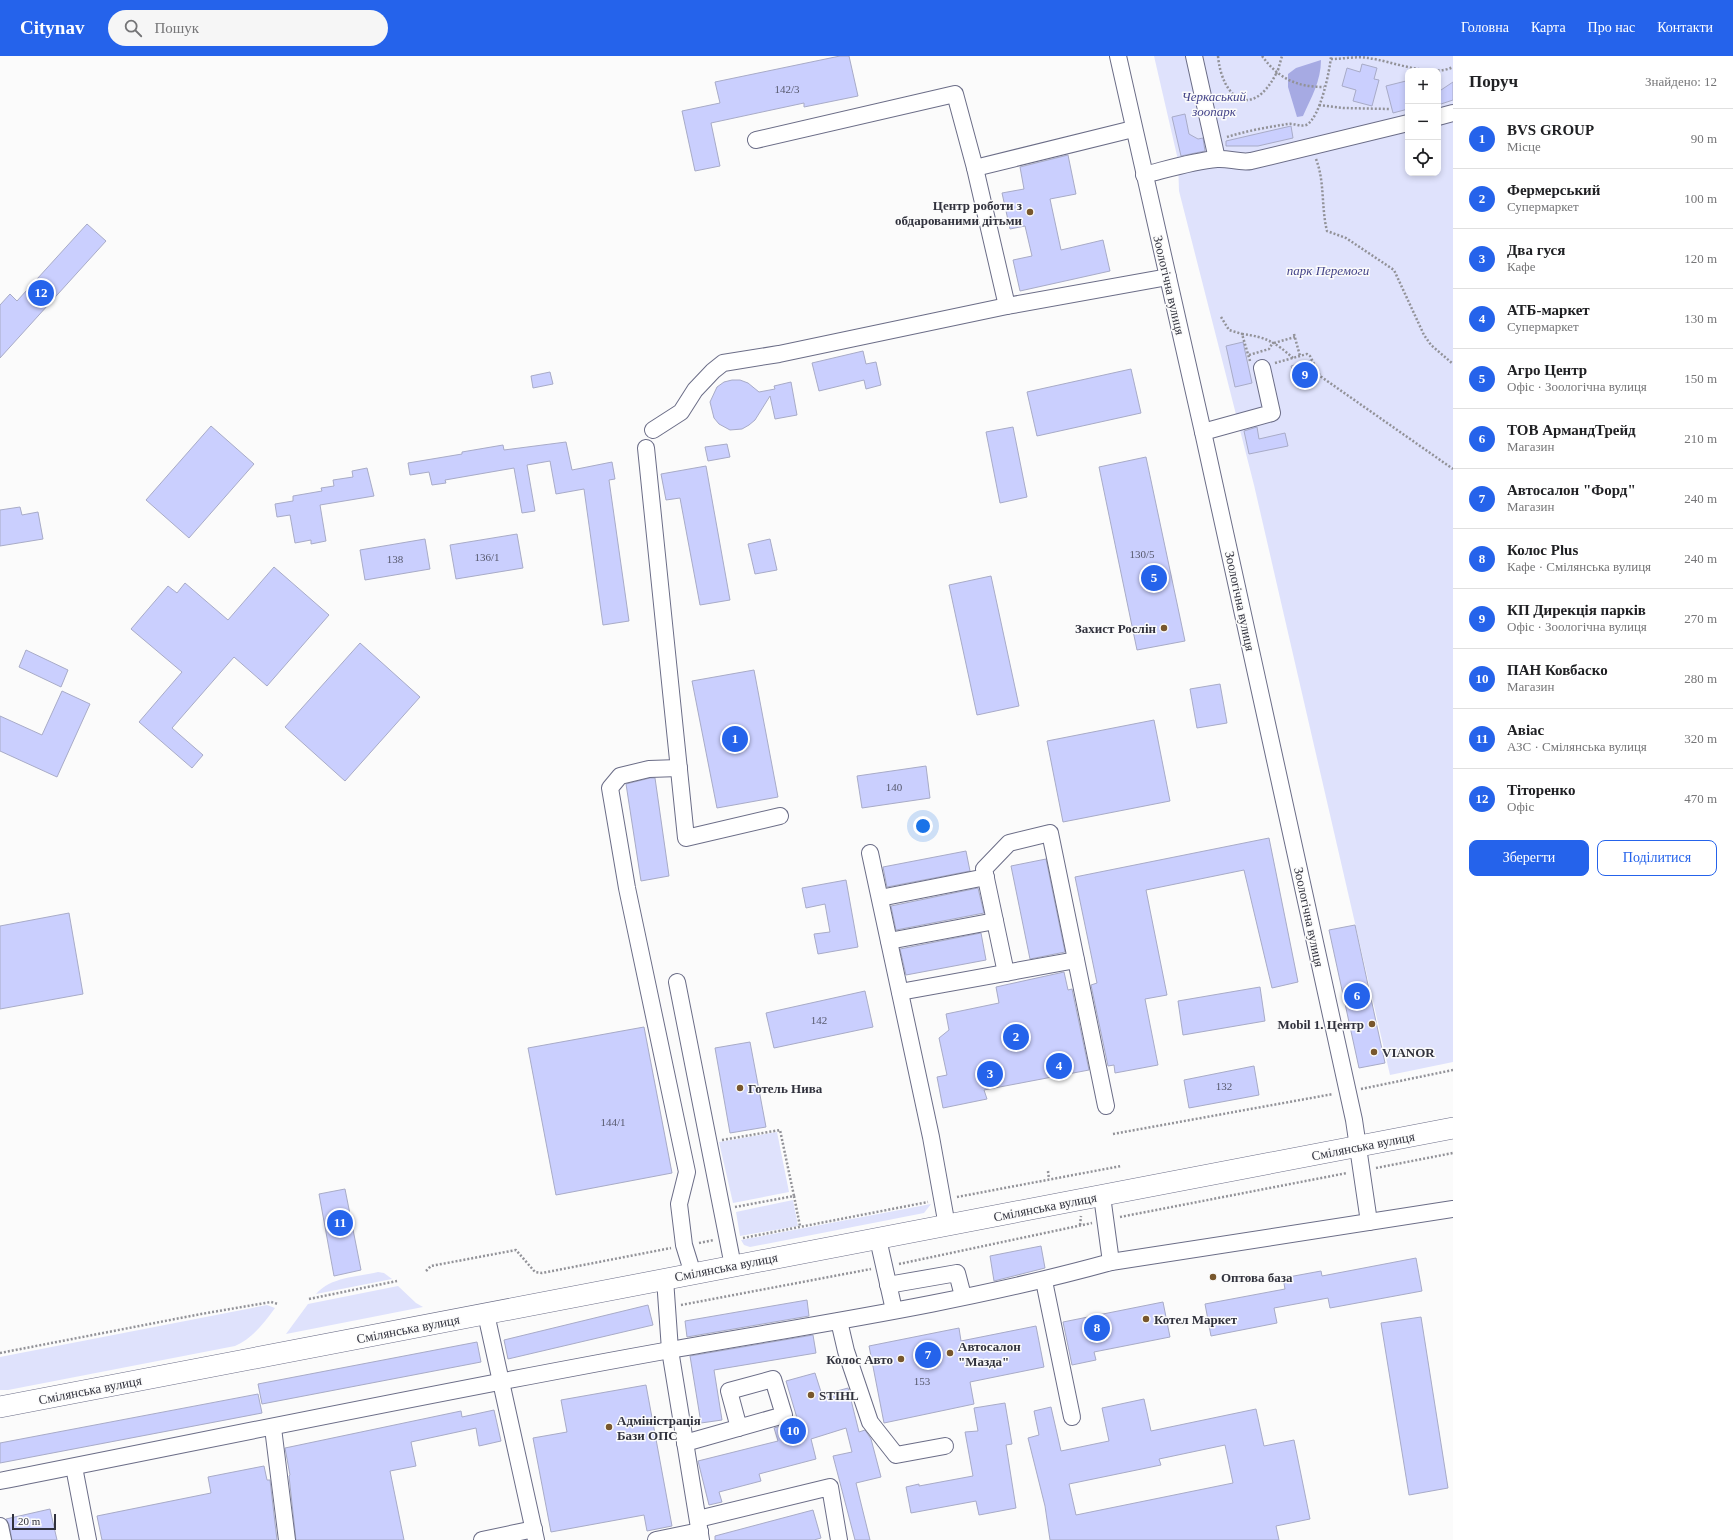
<!DOCTYPE html>
<html lang="uk">
<head>
<meta charset="utf-8">
<style>
  body { margin:0; font-family:Georgia,serif; background:#f6f6f6; color:#202124 }
  .controls { position:absolute; right:12px; top:12px; display:grid; overflow:hidden; border-radius:8px; box-shadow:0 2px 6px #0003 }
  .controls button { width:36px; height:36px; display:grid; place-items:center; padding:0; border:0; border-bottom:1px solid #e0e0e0; background:#fff; color:#202124; font:20px sans-serif }
  .scale { position:absolute; left:12px; bottom:10px; width:44px; box-sizing:border-box; padding-left:4px; border:2px solid #31323d; border-top:0; font-size:11px; line-height:14px; white-space:nowrap; color:#31323d; -webkit-text-stroke:3px #fbfbfb; paint-order:stroke }
  .you { position:absolute; left:923px; top:770px; width:14px; height:14px; margin:-10px; border:3px solid #fff; border-radius:50%; background:#1a73e8; box-shadow:0 0 0 6px #1a73e833 }
  .badge { display:grid; place-items:center; width:26px; height:26px; border-radius:50%; background:#2563eb; color:#fff; font-size:13px; font-weight:700 }
  .pin { position:absolute; translate:-50% -50%; border:2px solid #fff; box-shadow:0 1px 4px #0006 }
  .list { margin:0; padding:0; list-style:none }
  h2 { display:flex; justify-content:space-between; align-items:center; height:52px; margin:0; padding:0 16px; font-size:17px }
  h2 small { font-size:13px; font-weight:400; color:#757577 }
  .list li { display:grid; grid-template-columns:26px 1fr auto; gap:12px; align-items:center; box-sizing:border-box; height:60px; padding:0 16px; border-top:1px solid #e0e0e0 }
  .list b { display:block; font-size:15px; white-space:nowrap }
  .list p { margin:0; font-size:13px; white-space:nowrap; color:#757577 }
  .list em { font-size:13px; font-style:normal; color:#757577 }
  .actions { display:flex; gap:8px; padding:12px 16px }
  .actions a { flex:1; padding:9px 0; border:1px solid #2563eb; border-radius:8px; text-align:center; font-size:14px; color:#2563eb }
  .actions .main { background:#2563eb; color:#fff }
  .icon { flex:none; width:22px; height:22px; fill:none; stroke:currentColor; stroke-width:2; stroke-linecap:round; stroke-linejoin:round }
  .map { position:relative; flex:none; width:1453px; height:1484px; overflow:hidden }
  header { display:flex; align-items:center; gap:24px; box-sizing:border-box; height:56px; padding:0 20px; background:#2563eb; color:#fff }
  header strong { font-size:19px }
  nav { display:flex; gap:22px; margin-inline-start:auto; font-size:14px }
  .search { width:280px; height:36px; background:#f6f6f6; display:flex; align-items:center; gap:10px; box-sizing:border-box; padding:0 14px; border-radius:22px; color:#757577; font-size:15px }
  main { display:flex }
  aside { flex:1; background:#fff }
  .map>svg:first-child { display:block }
  .green { fill:#dfe2fc; fill-rule:evenodd }
  .water { fill:#a6aae3 }
  .building { fill:#cacffe; stroke:#a8abc7; fill-rule:evenodd }
  .lines { fill:none; stroke-linecap:round; stroke-linejoin:round }
  .minor-casing { stroke:#6b6d87; stroke-width:18 }
  .major-casing { stroke:#6b6d87; stroke-width:22 }
  .path { stroke:#929298; stroke-width:2.5; stroke-dasharray:2 2; stroke-linecap:butt }
  .minor { stroke:#fff; stroke-width:16 }
  .major { stroke:#fff; stroke-width:21 }
  .path-bridge { stroke:#929298; stroke-width:2.5; stroke-dasharray:2 2; stroke-linecap:butt }
  .poi-dot { fill:#78572d; stroke:#fbfbfb; stroke-width:1.5 }
  .labels { text-anchor:middle; dominant-baseline:central; stroke-width:3; stroke-linejoin:round; paint-order:stroke }
  .number-label { font-size:11px; fill:#57596d }
  .park-label { font-size:13px; font-style:italic; fill:#444489; stroke:#fbfbfb }
  .poi-label { font-size:13px; font-weight:bold; fill:#31323d; stroke:#fbfbfb; text-anchor:start }
  .street-label { font-size:13px; fill:#31323d; stroke:#fbfbfb }
</style>
</head>
<body>
<header>
<strong>Citynav</strong>
<div class="search"><svg class="icon" aria-label="search" viewBox="0 0 24 24"><circle cx="10" cy="10" r="6"/><path d="M15 15l6 6"/></svg>Пошук</div>
<nav><a>Головна</a><a>Карта</a><a>Про нас</a><a>Контакти</a></nav>
</header>
<main>
<div class="map">
<svg width="1453" height="1484" viewBox="0 0 1453 1484">
  <rect width="100%" height="100%" fill="#fbfbfb"/>
  <!-- green -->
  <g class="green">
    <path d="M1154,0h299v1006l-63,13 -136,-590 -75,-294 -1,-31zM1408,15h30v102h-30z"/>
    <path d="M777,1076l12,60 -56,11 -14,-61z"/>
    <path d="M793,1144l5,26 -58,10 -4,-24z"/>
    <path d="M931,1148l-7,9 -174,34 -6,-2 -3,-5z"/>
    <path d="M378,1216l6,1 8,6 -76,15c15,-17 40,-17 62,-22z"/>
    <path d="M398,1230l18,17 7,4 -137,27 22,-30z"/>
    <path d="M267,1249l8,3c-12,16 -22,30 -40,38l-227,44h-8v-33z"/>
  </g>
  <!-- water -->
  <path class="water" d="M1321,4c0,21 -10,38 -18,56l-6,1 -9,-30v-13l8,-6z"/>
  <!-- building -->
  <g class="building">
    <path d="M840,0h9l9,40 -54,11v-4l-93,20 9,43 -25,5 -13,-60 38,-8 -5,-21z"/>
    <path d="M1362,8l15,4 -3,11 5,1 -7,26 -19,-5 3,-11 -14,-4 5,-18 13,4z"/>
    <path d="M1406,25l2,8v20l-15,4 -7,-27z"/>
    <path d="M1453,26v18l-15,5v-13z"/>
    <path d="M1185,58l4,20 9,5 5,-1 2,13 -24,5 -9,-39z"/>
    <path d="M1291,70l2,12 -35,8h-32v-5z"/>
    <path d="M1068,99l8,39 -26,5 11,51 42,-10 7,31 -90,20 -7,-31 19,-4 -7,-30 -15,3 -8,-36 22,-4 -4,-22z"/>
    <path d="M87,168l19,17 -106,117v-53l10,-11 7,7z"/>
    <path d="M1243,286l9,41 -17,4 -9,-41z"/>
    <path d="M863,295l3,13 10,-2 5,23 -15,4 -2,-9 -45,11 -7,-28z"/>
    <path d="M1311,304l4,14 -3,1 3,8 -17,5 -7,-22z"/>
    <path d="M1131,313l10,44 -104,23 -10,-44z"/>
    <path d="M550,316l3,12 -20,4 -2,-12z"/>
    <path d="M732,324h8l8,3 11,9 16,-3 -1,-3 17,-4 6,33 -22,4 -5,-23 -15,24 -6,5 -7,4 -12,1 -11,-6 -5,-6 -4,-16 7,-15 7,-5z"/>
    <path d="M211,370l43,38 -65,74 -43,-38z"/>
    <path d="M1013,371l14,70 -27,6 -14,-71z"/>
    <path d="M1257,371l2,12 26,-6 3,13 -39,8 -5,-23z"/>
    <path d="M566,386l6,28 40,-8 3,17 -6,1 20,141 -26,4 -19,-136 -28,5 -6,-33 -23,4 8,46 -13,2 -8,-45 -69,12 1,3 -14,2 -3,-13 -19,3 -2,-12 54,-9v-2l41,-7 1,5z"/>
    <path d="M727,388l3,13 -22,4 -3,-14z"/>
    <path d="M1146,401l39,184 -48,9 -38,-183z"/>
    <path d="M706,410l24,134 -30,5 -20,-107 -14,2 -5,-26z"/>
    <path d="M367,412l7,28 -54,9 6,36 -15,3v-4l-16,3 -5,-28 -13,2 -2,-13 18,-3v-5l29,-5 -1,-3 13,-2 -1,-6 20,-3 -1,-6z"/>
    <path d="M20,451l2,8 16,-3 5,27 -43,7v-36z"/>
    <path d="M517,478l6,34 -67,11 -6,-34z"/>
    <path d="M425,483l5,30 -65,11 -5,-30z"/>
    <path d="M770,483l7,31 -22,4 -7,-30z"/>
    <path d="M274,511l55,48 -62,71 -33,-29 -62,71 31,27 -11,13 -53,-46 43,-50 -51,-43 37,-43 9,7 8,-10 43,37z"/>
    <path d="M991,520l28,130 -42,9 -28,-130z"/>
    <path d="M360,587l60,54 -75,84 -60,-54z"/>
    <path d="M26,594l42,20 -7,17 -42,-20z"/>
    <path d="M754,614l24,127 -61,11 -25,-127z"/>
    <path d="M1220,628l7,39 -30,5 -7,-39z"/>
    <path d="M62,635l28,13 -33,73 -57,-26v-35l42,19z"/>
    <path d="M1154,664l16,81 -107,21 -16,-81z"/>
    <path d="M926,710l4,32 -68,10 -5,-32z"/>
    <path d="M650,722h5l14,98 -28,5 -15,-97z"/>
    <path d="M1269,782l29,144 -26,6 -28,-118 -98,20 21,105 -22,4 13,66 -43,8 -1,-8 -6,1 -17,-81 6,-2 -22,-106z"/>
    <path d="M966,795l4,20 -83,16 -4,-20z"/>
    <path d="M1046,803l19,93 -35,7 -19,-93z"/>
    <path d="M846,824l12,67 -40,7 -4,-20 16,-2 -5,-28 -19,4 -4,-20z"/>
    <path d="M978,832l6,25 -88,17 -5,-24z"/>
    <path d="M69,857l14,81 -83,15v-83z"/>
    <path d="M1355,869l30,138 -26,5 -30,-138z"/>
    <path d="M981,877l5,27 -80,15 -6,-26z"/>
    <path d="M1064,916l4,18 4,-1 17,81 -105,20 3,9 -44,9 -6,-31 10,-2 -8,-37 10,-8 -3,-16 53,-11 -3,-16z"/>
    <path d="M1260,931l5,34 -82,14 -5,-34z"/>
    <path d="M865,935l8,36 -99,21 -8,-35z"/>
    <path d="M644,971l28,146 -116,22 -28,-147z"/>
    <path d="M750,986l16,85 -36,6 -15,-85z"/>
    <path d="M1254,1010l5,29 -70,13 -5,-28z"/>
    <path d="M345,1133l16,81 -27,6 -15,-82z"/>
    <path d="M1041,1190l4,22 -51,13 -4,-25z"/>
    <path d="M1416,1202l6,33 -92,17 -2,-10 -54,10 3,15 -66,13 -6,-32 80,-15 -2,-11 38,-7 1,5z"/>
    <path d="M807,1244l2,16 -122,21 -2,-16z"/>
    <path d="M1163,1246l7,35 -76,15 2,8 -24,5 -9,-43z"/>
    <path d="M648,1249l5,20 -145,34 -4,-19z"/>
    <path d="M1421,1261l27,171 -39,7 -28,-172z"/>
    <path d="M1036,1270l8,41 -74,15 4,22 -90,19 -15,-77 90,-18 2,13z"/>
    <path d="M813,1279l3,18 -102,17 8,50 -21,3 -11,-67z"/>
    <path d="M477,1286l4,20 -219,42 -4,-20z"/>
    <path d="M815,1317l7,22 26,-7 11,44 6,-2 6,9 10,38 -25,6 14,57h-15l-22,-84 19,-4 -6,-24 -35,11 5,20 -57,15 2,7 -42,11 3,10 -13,3 -11,-44 80,-20 -4,-13 13,-4 10,-6 -11,-37z"/>
    <path d="M646,1329l26,141 -25,5 -3,-16 -93,17 -18,-94 34,-6 -6,-32z"/>
    <path d="M258,1338l4,19 -262,50v-20z"/>
    <path d="M1144,1343l7,32 105,-22 8,37 30,-6 16,79 -34,7 3,14h-229l-5,-34 -17,-68 11,-3 -5,-24 17,-4 10,44 48,-10 -7,-33zM1225,1389l8,38 -157,32 -7,-31 92,-19 -2,-6z"/>
    <path d="M1005,1347l7,41 -6,1 10,63 -37,7 -3,-14 -65,12 -5,-26 13,-3v2l54,-10 -8,-44 13,-1 -4,-23z"/>
    <path d="M494,1354l7,31 -22,5 -3,-18 -65,14 5,24 -26,5 14,69h-108l-7,-64 1,-1 -5,-27 176,-37 1,6z"/>
    <path d="M264,1410l3,14h3l7,60h-175l-5,-24 114,-23 -3,-16z"/>
    <path d="M50,1453l7,31h-45l-3,-16 -3,-5z"/>
    <path d="M813,1454l8,28 -7,2h-99v-4z"/>
  </g>
  <g class="lines">
    <!-- minor casing -->
    <g class="minor-casing">
      <g id="minor">
        <path d="M1118,0l85,376 151,688 15,102"/>
        <path d="M1194,0l23,103"/>
        <path d="M1438,61l15,-4"/>
        <path d="M756,84l199,-46 20,74 158,-39"/>
        <path d="M975,112l32,138"/>
        <path d="M1144,119c24,-6 49,-14 73,-16 12,-1 22,4 34,2l157,-38"/>
        <path d="M653,374l28,-18 14,-22 18,-19 10,-8 56,-9 228,-48 161,-29"/>
        <path d="M1203,376l69,-19 -10,-45"/>
        <path d="M646,392l40,390 94,-22"/>
        <path d="M679,712l-30,1 -29,7 -10,12 17,100 60,284 -8,32 5,41 9,29"/>
        <path d="M870,797l61,284 16,89"/>
        <path d="M880,842l106,-21"/>
        <path d="M889,885l106,-20"/>
        <path d="M1006,917l-22,-104 25,-26 41,-10 56,273"/>
        <path d="M677,926l56,284"/>
        <path d="M900,936l176,-32"/>
        <path d="M878,1183l16,71"/>
        <path d="M1111,1206l342,-53"/>
        <path d="M665,1223l5,71 31,190"/>
        <path d="M1044,1225l28,136"/>
        <path d="M888,1229l69,-12 6,23"/>
        <path d="M486,1258l50,226"/>
        <path d="M839,1265l7,30 24,71 26,33 49,-9"/>
        <path d="M273,1372l14,112"/>
        <path d="M685,1387l99,-28 -11,-36 -44,12 10,37"/>
        <path d="M74,1411l14,73"/>
        <path d="M0,1425c223,-44 446,-91 670,-131 148,-26 297,-48 441,-88l-9,-66"/>
        <path d="M698,1463l132,-32 9,53"/>
        <path d="M0,1470l3,14"/>
        <path d="M482,1484l52,-11"/>
        <path d="M656,1484l44,-9"/>
      </g>
    </g>
    <!-- major casing -->
    <g class="major-casing">
      <path id="major" d="M0,1351l1453,-279"/>
    </g>
    <!-- path -->
    <g class="path">
      <path d="M1218,0c4,43 34,64 58,18"/>
      <path d="M1262,0c17,23 35,31 62,31"/>
      <path d="M1331,3c12,0 25,-3 37,-1 24,3 63,20 85,9"/>
      <path d="M1278,14l4,-14"/>
      <path d="M1319,49l24,3 47,1"/>
      <path d="M1227,81c19,-6 41,-10 61,-13 6,-1 12,3 18,1 14,-6 24,-55 25,-69"/>
      <path d="M1316,103c9,23 5,48 11,72l19,7 48,32 30,65 7,10 22,19"/>
      <path d="M1221,261l8,13 13,4"/>
      <path d="M1294,278l6,22"/>
      <path d="M1274,287l21,-6"/>
      <path d="M1249,299l20,-6 4,-7"/>
      <path d="M1250,305l-8,-27c24,3 33,8 51,24"/>
      <path d="M1275,307l32,-9 3,2 10,20 133,93"/>
      <path d="M1361,1033l92,-19"/>
      <path d="M1113,1078l220,-40"/>
      <path d="M722,1084l58,-10 14,66"/>
      <path d="M1376,1112l77,-15"/>
      <path d="M1048,1115l1,8"/>
      <path d="M957,1141l164,-31"/>
      <path d="M735,1151l59,-11 6,30"/>
      <path d="M1120,1161l227,-44"/>
      <path d="M1080,1169l1,-9"/>
      <path d="M743,1182l185,-36"/>
      <path d="M699,1187l15,-3"/>
      <path d="M899,1208l193,-41"/>
      <path d="M426,1215l5,-5 85,-16 19,22 7,1 129,-25"/>
      <path d="M309,1243l88,-18"/>
      <path d="M681,1249l190,-36"/>
      <path d="M0,1297l201,-39 70,-12 7,2"/>
    </g>
    <!-- minor -->
    <use href="#minor" class="minor"/>
    <!-- major -->
    <use href="#major" class="major"/>
    <!-- path-bridge -->
    <path class="path-bridge" d="M1276,18l2,-4"/>
  </g>
  <!-- markers -->
  <g class="poi-dot">
    <circle cx="1030" cy="156" r="4"/>
    <circle cx="1164" cy="572" r="4"/>
    <circle cx="1372" cy="968" r="4"/>
    <circle cx="1374" cy="996" r="4"/>
    <circle cx="740" cy="1032" r="4"/>
    <circle cx="1213" cy="1221" r="4"/>
    <circle cx="1146" cy="1263" r="4"/>
    <circle cx="950" cy="1297" r="4"/>
    <circle cx="901" cy="1303" r="4"/>
    <circle cx="811" cy="1339" r="4"/>
    <circle cx="609" cy="1371" r="4"/>
  </g>
  <g class="labels">
    <!-- number labels -->
    <g class="number-label">
      <text x="787" y="33">142/3</text>
      <text x="1142" y="498">130/5</text>
      <text x="487" y="501">136/1</text>
      <text x="395" y="503">138</text>
      <text x="894" y="731">140</text>
      <text x="819" y="964">142</text>
      <text x="1224" y="1030">132</text>
      <text x="613" y="1066">144/1</text>
      <text x="922" y="1325">153</text>
    </g>
    <!-- park labels -->
    <g class="park-label">
      <text x="1214" y="40">Черкаський<tspan x="1214" dy="15">зоопарк</tspan></text>
      <text x="1328" y="214">парк Перемоги</text>
    </g>
    <!-- poi labels -->
    <g class="poi-label">
      <text x="1022" y="149" text-anchor="end">Центр роботи з<tspan x="1022" dy="15">обдарованими дітьми</tspan></text>
      <text x="1156" y="572" text-anchor="end">Захист Рослін</text>
      <text x="1364" y="968" text-anchor="end">Mobil 1. Центр</text>
      <text x="1382" y="996">VIANOR</text>
      <text x="748" y="1032">Готель Нива</text>
      <text x="1221" y="1221">Оптова база</text>
      <text x="1154" y="1263">Котел Маркет</text>
      <text x="958" y="1290">Автосалон<tspan x="958" dy="15">"Мазда"</tspan></text>
      <text x="893" y="1303" text-anchor="end">Колос Авто</text>
      <text x="819" y="1339">STIHL</text>
      <text x="617" y="1364">Адміністрація<tspan x="617" dy="15">Бази ОПС</tspan></text>
    </g>
    <!-- street labels -->
    <g class="street-label">
      <text transform="translate(1169 229) rotate(77)">Зоологічна вулиця</text>
      <text transform="translate(1240 545) rotate(78)">Зоологічна вулиця</text>
      <text transform="translate(1309 861) rotate(78)">Зоологічна вулиця</text>
      <text transform="translate(1363 1090) rotate(-11)">Смілянська вулиця</text>
      <text transform="translate(1045 1151) rotate(-11)">Смілянська вулиця</text>
      <text transform="translate(726 1211) rotate(-11)">Смілянська вулиця</text>
      <text transform="translate(408 1273) rotate(-11)">Смілянська вулиця</text>
      <text transform="translate(90 1334) rotate(-11)">Смілянська вулиця</text>
    </g>
  </g>
</svg>
<div class="controls">
<button>+</button>
<button>−</button>
<button><svg class="icon" aria-label="locate" viewBox="0 0 24 24"><circle cx="12" cy="12" r="6"/><path d="M12 2v4M12 18v4M2 12h4M18 12h4"/></svg></button>
</div>
<div class="scale">20 m</div>
<div class="you"></div>
<div class="pin badge" style="left:735px;top:683px">1</div>
<div class="pin badge" style="left:1016px;top:981px">2</div>
<div class="pin badge" style="left:990px;top:1018px">3</div>
<div class="pin badge" style="left:1059px;top:1010px">4</div>
<div class="pin badge" style="left:1154px;top:522px">5</div>
<div class="pin badge" style="left:1357px;top:940px">6</div>
<div class="pin badge" style="left:928px;top:1299px">7</div>
<div class="pin badge" style="left:1097px;top:1272px">8</div>
<div class="pin badge" style="left:1305px;top:319px">9</div>
<div class="pin badge" style="left:793px;top:1375px">10</div>
<div class="pin badge" style="left:340px;top:1167px">11</div>
<div class="pin badge" style="left:41px;top:237px">12</div>
</div>
<aside>
<h2>Поруч<small>Знайдено: 12</small></h2>
<ul class="list">
<li><span class="badge">1</span><div><b>BVS GROUP</b><p>Місце</p></div><em>90 m</em></li>
<li><span class="badge">2</span><div><b>Фермерський</b><p>Супермаркет</p></div><em>100 m</em></li>
<li><span class="badge">3</span><div><b>Два гуся</b><p>Кафе</p></div><em>120 m</em></li>
<li><span class="badge">4</span><div><b>АТБ-маркет</b><p>Супермаркет</p></div><em>130 m</em></li>
<li><span class="badge">5</span><div><b>Агро Центр</b><p>Офіс · Зоологічна вулиця</p></div><em>150 m</em></li>
<li><span class="badge">6</span><div><b>ТОВ АрмандТрейд</b><p>Магазин</p></div><em>210 m</em></li>
<li><span class="badge">7</span><div><b>Автосалон &quot;Форд&quot;</b><p>Магазин</p></div><em>240 m</em></li>
<li><span class="badge">8</span><div><b>Колос Plus</b><p>Кафе · Смілянська вулиця</p></div><em>240 m</em></li>
<li><span class="badge">9</span><div><b>КП Дирекція парків</b><p>Офіс · Зоологічна вулиця</p></div><em>270 m</em></li>
<li><span class="badge">10</span><div><b>ПАН Ковбаско</b><p>Магазин</p></div><em>280 m</em></li>
<li><span class="badge">11</span><div><b>Авіас</b><p>АЗС · Смілянська вулиця</p></div><em>320 m</em></li>
<li><span class="badge">12</span><div><b>Тіторенко</b><p>Офіс</p></div><em>470 m</em></li>
</ul>
<div class="actions"><a class="main">Зберегти</a><a>Поділитися</a></div>
</aside>
</main>
</body>
</html>
